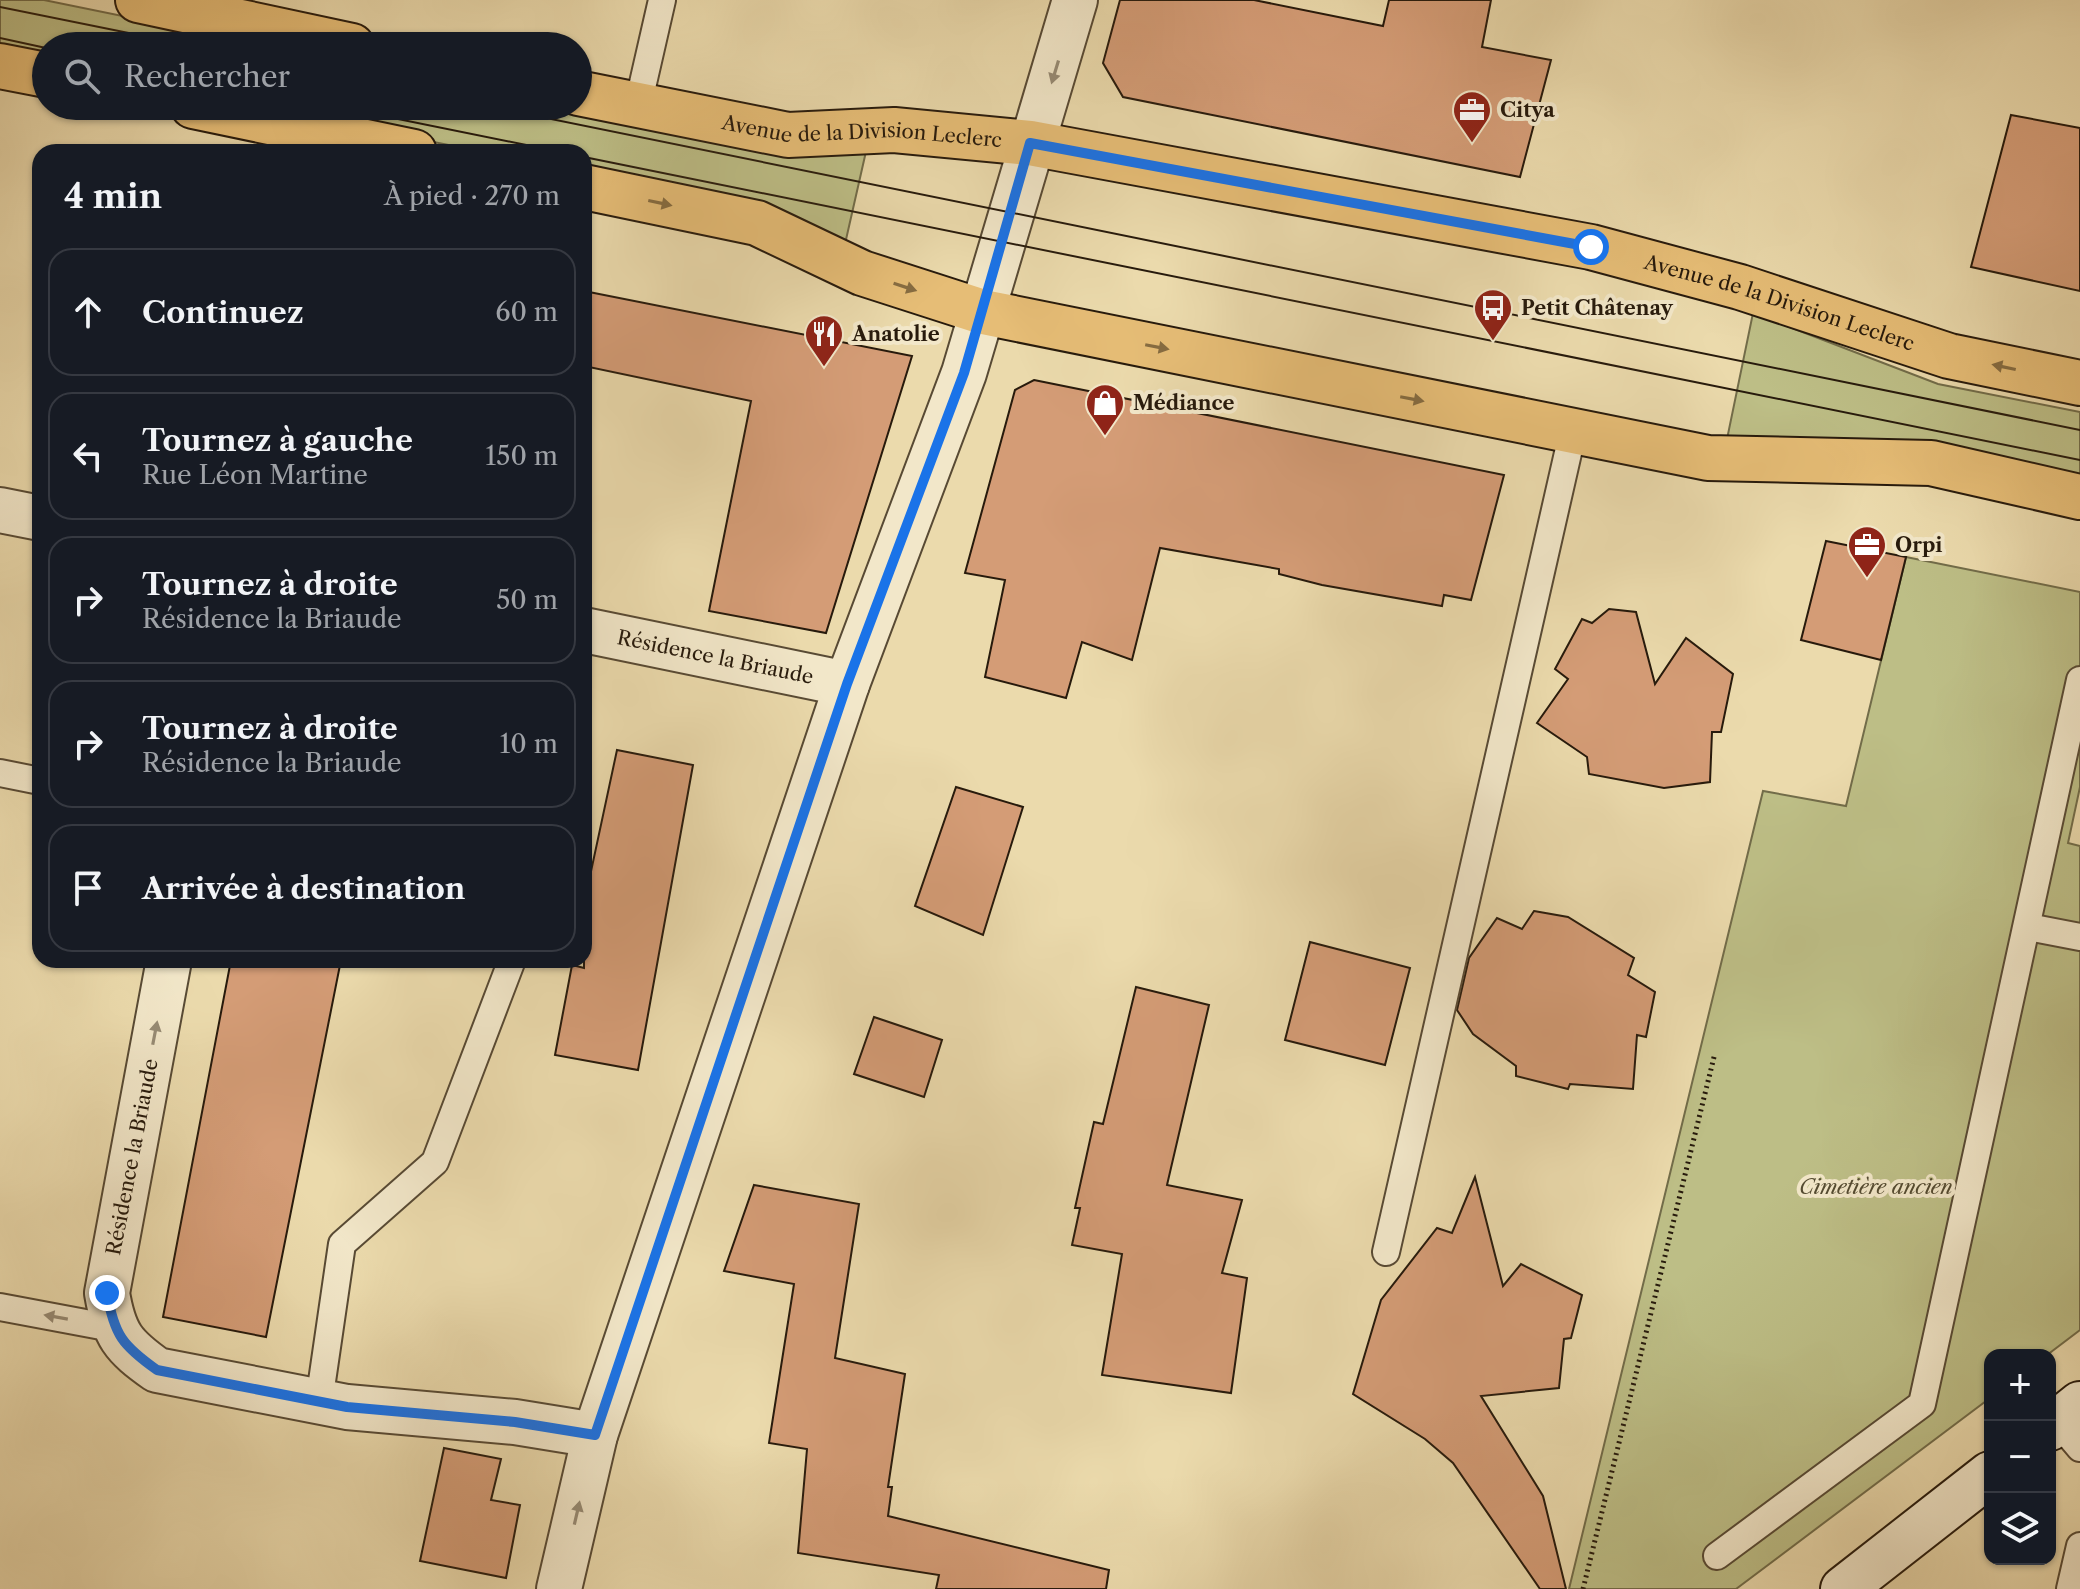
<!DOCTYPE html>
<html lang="fr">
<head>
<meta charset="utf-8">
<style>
  body { margin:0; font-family:"Libre Caslon Text",serif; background:#242831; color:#f1f3f6 }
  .controls { position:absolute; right:24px; bottom:24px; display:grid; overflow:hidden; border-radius:16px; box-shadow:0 2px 6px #0004 }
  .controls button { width:72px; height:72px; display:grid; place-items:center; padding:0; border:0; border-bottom:2px solid #363941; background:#171b24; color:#f1f3f6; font:40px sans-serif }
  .stop { position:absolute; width:24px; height:24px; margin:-18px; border:6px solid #1a73e8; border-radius:50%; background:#fff }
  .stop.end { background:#1a73e8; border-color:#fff; box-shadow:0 2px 8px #0008 }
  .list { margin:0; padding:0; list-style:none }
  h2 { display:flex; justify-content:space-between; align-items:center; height:104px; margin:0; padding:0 32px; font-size:34px }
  h2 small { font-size:26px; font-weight:400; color:#9ea1a6 }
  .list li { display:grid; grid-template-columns:52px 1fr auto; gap:24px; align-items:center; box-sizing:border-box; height:128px; margin:0 16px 16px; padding:0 16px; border:2px solid #363941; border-radius:24px }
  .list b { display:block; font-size:30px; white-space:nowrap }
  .list p { margin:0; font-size:26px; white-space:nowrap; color:#9ea1a6 }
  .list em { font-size:26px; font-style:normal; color:#9ea1a6 }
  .icon { flex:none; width:44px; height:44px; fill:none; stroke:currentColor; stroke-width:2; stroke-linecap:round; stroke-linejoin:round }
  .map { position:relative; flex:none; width:2080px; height:1589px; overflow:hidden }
  .search { position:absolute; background:#171b24; box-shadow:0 2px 6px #0004; left:32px; top:32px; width:560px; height:88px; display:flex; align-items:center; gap:20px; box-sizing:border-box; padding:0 28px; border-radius:44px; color:#9ea1a6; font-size:30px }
  .panel { position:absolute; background:#171b24; box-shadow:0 2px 6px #0004; left:32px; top:144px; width:560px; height:824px; border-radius:24px }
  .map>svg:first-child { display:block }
  .green { fill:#bdbe86; stroke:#726c49; stroke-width:2 }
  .building { fill:#d49c76; stroke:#271a0c; stroke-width:2 }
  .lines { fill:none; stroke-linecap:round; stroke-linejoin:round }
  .service-casing { stroke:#584a34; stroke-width:30 }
  .minor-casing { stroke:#584a34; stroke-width:48 }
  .secondary-casing { stroke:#271a0c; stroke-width:48 }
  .primary-casing { stroke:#271a0c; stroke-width:48 }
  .path { stroke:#271a0c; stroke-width:5; stroke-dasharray:2 4; stroke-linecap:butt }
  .service { stroke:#f2e7c9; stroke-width:26 }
  .minor { stroke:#f2e7c9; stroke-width:44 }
  .secondary { stroke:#f2e7c9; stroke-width:44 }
  .primary { stroke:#e6bd76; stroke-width:44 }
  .tram { stroke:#271a0c; stroke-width:2 }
  .oneway { fill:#978b74 }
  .oneway2 { fill:#866c41 }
  .route { stroke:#1a73e8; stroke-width:10 }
  .labels { text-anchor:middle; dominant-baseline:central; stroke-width:8; stroke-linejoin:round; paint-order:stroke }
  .poi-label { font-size:20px; font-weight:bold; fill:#271a0c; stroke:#f2e7c9; text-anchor:start }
  .street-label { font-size:20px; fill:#271a0c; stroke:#f2e7c9 }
  .park-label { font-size:20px; font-style:italic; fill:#544b31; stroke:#f2e7c9 }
</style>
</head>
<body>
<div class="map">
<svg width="2080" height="1589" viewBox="0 0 2080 1589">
  <rect width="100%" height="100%" fill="#ebdaac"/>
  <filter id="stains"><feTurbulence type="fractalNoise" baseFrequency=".0025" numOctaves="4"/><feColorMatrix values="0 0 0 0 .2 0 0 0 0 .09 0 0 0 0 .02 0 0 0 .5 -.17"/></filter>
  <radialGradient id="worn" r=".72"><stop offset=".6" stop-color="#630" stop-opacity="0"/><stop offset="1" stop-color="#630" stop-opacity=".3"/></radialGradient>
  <!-- green -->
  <g class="green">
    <path d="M0,0h44l225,46h-223v17l-46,-9z"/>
    <path d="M256,106h308l303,41 -22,97 -261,-71v-21h-101z"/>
    <path d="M1753,313l185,71 142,28v65l-353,-38z"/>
    <path d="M1906,557l174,35v195l-12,56 12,3v484l-33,25h-57v43l-254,191h-167l194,-798 83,15z"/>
  </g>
  <!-- building -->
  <g class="building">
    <path d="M1120,0h134l129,26 6,-26h102l-9,47 69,13 -31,117 -397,-80 -20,-34z"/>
    <path d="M2011,115l69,13v163l-109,-24z"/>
    <path d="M584,291l328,65 -86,277 -117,-22 42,-210 -167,-35z"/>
    <path d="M1034,380l470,95 -33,125 -27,-5 -2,11 -120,-21 -43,-11v-5l-119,-21 -28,112 -50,-18 -16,56 -81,-21 20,-97 -40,-7 50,-183z"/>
    <path d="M1826,541l80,16 -25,103 -80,-20z"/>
    <path d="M1609,609l27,3 19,72 31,-46 47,36 -12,58h-9l-2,50 -46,6 -75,-14 -2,-17 -50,-34 31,-44 -13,-10 27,-50 10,4z"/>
    <path d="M617,750l76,15 -55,305 -83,-15 17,-90 12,3v-64z"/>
    <path d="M956,787l67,20 -40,128 -68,-29z"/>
    <path d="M1534,911l34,6 66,41 -6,17 27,17 -9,45 -9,-2 -4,54 -63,-5 -2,5 -52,-13v-10l-43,-32 -16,-24 12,-52 28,-40 25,11z"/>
    <path d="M1310,942l100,26 -25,97 -100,-25z"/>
    <path d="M231,960h110l-75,377 -103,-20z"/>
    <path d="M1136,987l73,18 -42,180 75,15 -20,73 25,5 -16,115 -129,-18 20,-121 -50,-9 8,-37h-5l19,-86 9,2z"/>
    <path d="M874,1017l68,23 -18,57 -70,-23z"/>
    <path d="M1475,1177l28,109 18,-22 61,31 -11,43 -7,1 -5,49 -78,8 62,100 23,93h-26l-87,-126 -28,-24 -72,-45 28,-94 56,-72 15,5z"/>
    <path d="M754,1185l105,19 -24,154 70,16 -17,113h4l-4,29 221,54 -3,19h-170l3,-14 -141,-22 9,-104 -38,-6 25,-159 -70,-13z"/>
    <path d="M444,1448l57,11 -10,41 29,5 -14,73 -86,-17z"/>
  </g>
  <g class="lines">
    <!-- service casing -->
    <g class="service-casing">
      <g id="service">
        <path d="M638,105l24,-105"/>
        <path d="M0,773l40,8"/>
        <path d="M2028,927l52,10"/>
        <path d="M1386,1252l187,-821"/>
        <path d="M0,1307l112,21"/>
        <path d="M319,1402l23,-158 93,-82 77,-202"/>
        <path d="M2058,1422l22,26"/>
        <path d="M1717,1556l205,-152 158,-724"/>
        <path d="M2070,1589l10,-43"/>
      </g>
    </g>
    <!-- minor casing -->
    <g class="minor-casing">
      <g id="minor">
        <path d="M0,510l40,8"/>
        <path id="s1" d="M584,630l263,54"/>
        <path d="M169,960l-62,333c7,42 16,53 50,77l190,37 168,15 80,13"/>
        <path d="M559,1589l36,-154 252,-751 117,-311 111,-373"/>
      </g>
    </g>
    <!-- secondary casing -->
    <g class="secondary-casing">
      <g id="secondary">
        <path d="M2050,1428l30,-24"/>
        <path d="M1843,1589l147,-115"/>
      </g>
    </g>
    <!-- primary casing -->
    <g class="primary-casing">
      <g id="primary">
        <path d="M138,0l214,46"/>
        <path d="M0,66l46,9"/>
        <path id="s2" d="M578,93l210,42 106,-5 136,13 561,104 149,40 209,69 131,27"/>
        <path d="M193,106l221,46"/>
        <path d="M584,187l173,36 105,50 121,39 725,146 223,5 149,34"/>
      </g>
    </g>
    <!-- path -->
    <path class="path" d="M1583,1589l132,-536"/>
    <!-- service -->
    <use href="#service" class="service"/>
    <!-- minor -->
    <use href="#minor" class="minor"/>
    <!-- secondary -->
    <use href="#secondary" class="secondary"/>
    <!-- primary -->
    <use href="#primary" class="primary"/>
    <!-- tram -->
    <g class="tram">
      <path d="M0,7l193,39"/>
      <path d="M0,38l46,10"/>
      <path d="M334,106l227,46"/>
      <path d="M487,106l1593,324"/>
      <path d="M584,157l1496,303"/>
    </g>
  </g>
  <!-- one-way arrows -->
  <defs><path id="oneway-solid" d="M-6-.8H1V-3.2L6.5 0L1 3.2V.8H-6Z" transform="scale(2)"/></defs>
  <g class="oneway">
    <use href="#oneway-solid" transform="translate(1055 72) rotate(107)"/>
    <use href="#oneway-solid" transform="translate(155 1033) rotate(-79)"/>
    <use href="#oneway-solid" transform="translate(56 1317) rotate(-170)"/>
    <use href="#oneway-solid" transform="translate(577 1513) rotate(-77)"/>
  </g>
  <g class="oneway2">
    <use href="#oneway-solid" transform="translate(660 203) rotate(12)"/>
    <use href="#oneway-solid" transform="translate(905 287) rotate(18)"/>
    <use href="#oneway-solid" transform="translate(1157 347) rotate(11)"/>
    <use href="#oneway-solid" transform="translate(2004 367) rotate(-168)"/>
    <use href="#oneway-solid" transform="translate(1412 399) rotate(11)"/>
  </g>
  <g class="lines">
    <!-- route -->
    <path class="route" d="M107,1293c7,42 16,53 50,77l190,37 168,15 80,13 252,-751 117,-311 66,-230 561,104"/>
  </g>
  <!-- icons -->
  <defs>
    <g id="office-pin" transform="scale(2)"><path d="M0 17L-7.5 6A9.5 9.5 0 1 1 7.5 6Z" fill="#8f2418" stroke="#f2e7c9"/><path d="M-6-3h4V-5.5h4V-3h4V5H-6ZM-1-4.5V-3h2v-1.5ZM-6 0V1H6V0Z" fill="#fff"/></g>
    <g id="bus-pin" transform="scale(2)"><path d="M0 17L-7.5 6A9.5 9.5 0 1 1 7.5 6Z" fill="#8f2418" stroke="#f2e7c9"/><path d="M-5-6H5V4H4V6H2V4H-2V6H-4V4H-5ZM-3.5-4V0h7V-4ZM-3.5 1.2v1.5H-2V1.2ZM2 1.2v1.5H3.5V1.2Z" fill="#fff"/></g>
    <g id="restaurant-pin" transform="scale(2)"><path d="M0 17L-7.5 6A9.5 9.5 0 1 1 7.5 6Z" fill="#8f2418" stroke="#f2e7c9"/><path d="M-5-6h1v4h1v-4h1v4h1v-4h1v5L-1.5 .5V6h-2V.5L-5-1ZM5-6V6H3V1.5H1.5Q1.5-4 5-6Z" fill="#fff"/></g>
    <g id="shop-pin" transform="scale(2)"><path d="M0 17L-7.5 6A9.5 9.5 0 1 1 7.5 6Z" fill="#8f2418" stroke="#f2e7c9"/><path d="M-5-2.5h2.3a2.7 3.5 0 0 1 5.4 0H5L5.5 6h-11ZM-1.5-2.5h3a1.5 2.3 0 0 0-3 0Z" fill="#fff"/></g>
  </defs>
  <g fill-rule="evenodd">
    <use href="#office-pin" x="1472" y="110"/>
    <use href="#bus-pin" x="1493" y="308"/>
    <use href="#restaurant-pin" x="824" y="334"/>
    <use href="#shop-pin" x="1105" y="403"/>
    <use href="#office-pin" x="1867" y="545"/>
  </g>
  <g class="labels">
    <!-- poi labels -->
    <g class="poi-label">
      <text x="1500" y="110">Citya</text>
      <text x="1521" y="308">Petit Châtenay</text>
      <text x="852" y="334">Anatolie</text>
      <text x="1133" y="403">Médiance</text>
      <text x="1895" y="545">Orpi</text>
    </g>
    <!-- street labels -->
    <g class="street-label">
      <text stroke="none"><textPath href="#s2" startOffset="288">Avenue de la Division Leclerc</textPath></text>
      <text stroke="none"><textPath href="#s2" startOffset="1224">Avenue de la Division Leclerc</textPath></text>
      <text stroke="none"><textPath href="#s1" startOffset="134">Résidence la Briaude</textPath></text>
      <text transform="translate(132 1157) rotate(-79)">Résidence la Briaude</text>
    </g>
    <!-- park labels -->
    <g class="park-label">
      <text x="1876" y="1187">Cimetière ancien</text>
    </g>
  </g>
  <rect width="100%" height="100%" filter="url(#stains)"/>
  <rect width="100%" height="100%" fill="url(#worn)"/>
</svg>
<div class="controls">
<button>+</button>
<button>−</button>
<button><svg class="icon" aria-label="layers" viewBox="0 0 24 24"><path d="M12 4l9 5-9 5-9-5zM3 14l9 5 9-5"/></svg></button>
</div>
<div class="stop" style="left:1591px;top:247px"></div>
<div class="stop end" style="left:107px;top:1293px"></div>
<div class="search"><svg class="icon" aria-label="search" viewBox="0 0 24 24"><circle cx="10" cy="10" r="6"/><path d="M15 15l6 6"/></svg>Rechercher</div>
<section class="panel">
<h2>4 min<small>À pied · 270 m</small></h2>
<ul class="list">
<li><svg class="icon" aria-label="ahead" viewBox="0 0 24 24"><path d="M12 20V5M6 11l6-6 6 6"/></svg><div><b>Continuez</b></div><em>60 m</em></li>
<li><svg class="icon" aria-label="left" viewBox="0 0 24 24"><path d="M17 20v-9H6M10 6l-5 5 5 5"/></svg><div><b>Tournez à gauche</b><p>Rue Léon Martine</p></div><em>150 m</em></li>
<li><svg class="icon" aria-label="right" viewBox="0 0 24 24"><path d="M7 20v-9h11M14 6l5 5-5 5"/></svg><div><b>Tournez à droite</b><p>Résidence la Briaude</p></div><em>50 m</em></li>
<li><svg class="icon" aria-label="right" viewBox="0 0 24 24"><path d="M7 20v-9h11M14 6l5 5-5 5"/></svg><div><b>Tournez à droite</b><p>Résidence la Briaude</p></div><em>10 m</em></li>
<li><svg class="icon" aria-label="arrive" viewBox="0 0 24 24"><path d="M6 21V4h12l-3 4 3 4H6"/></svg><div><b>Arrivée à destination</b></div></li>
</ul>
</section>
</div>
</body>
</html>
